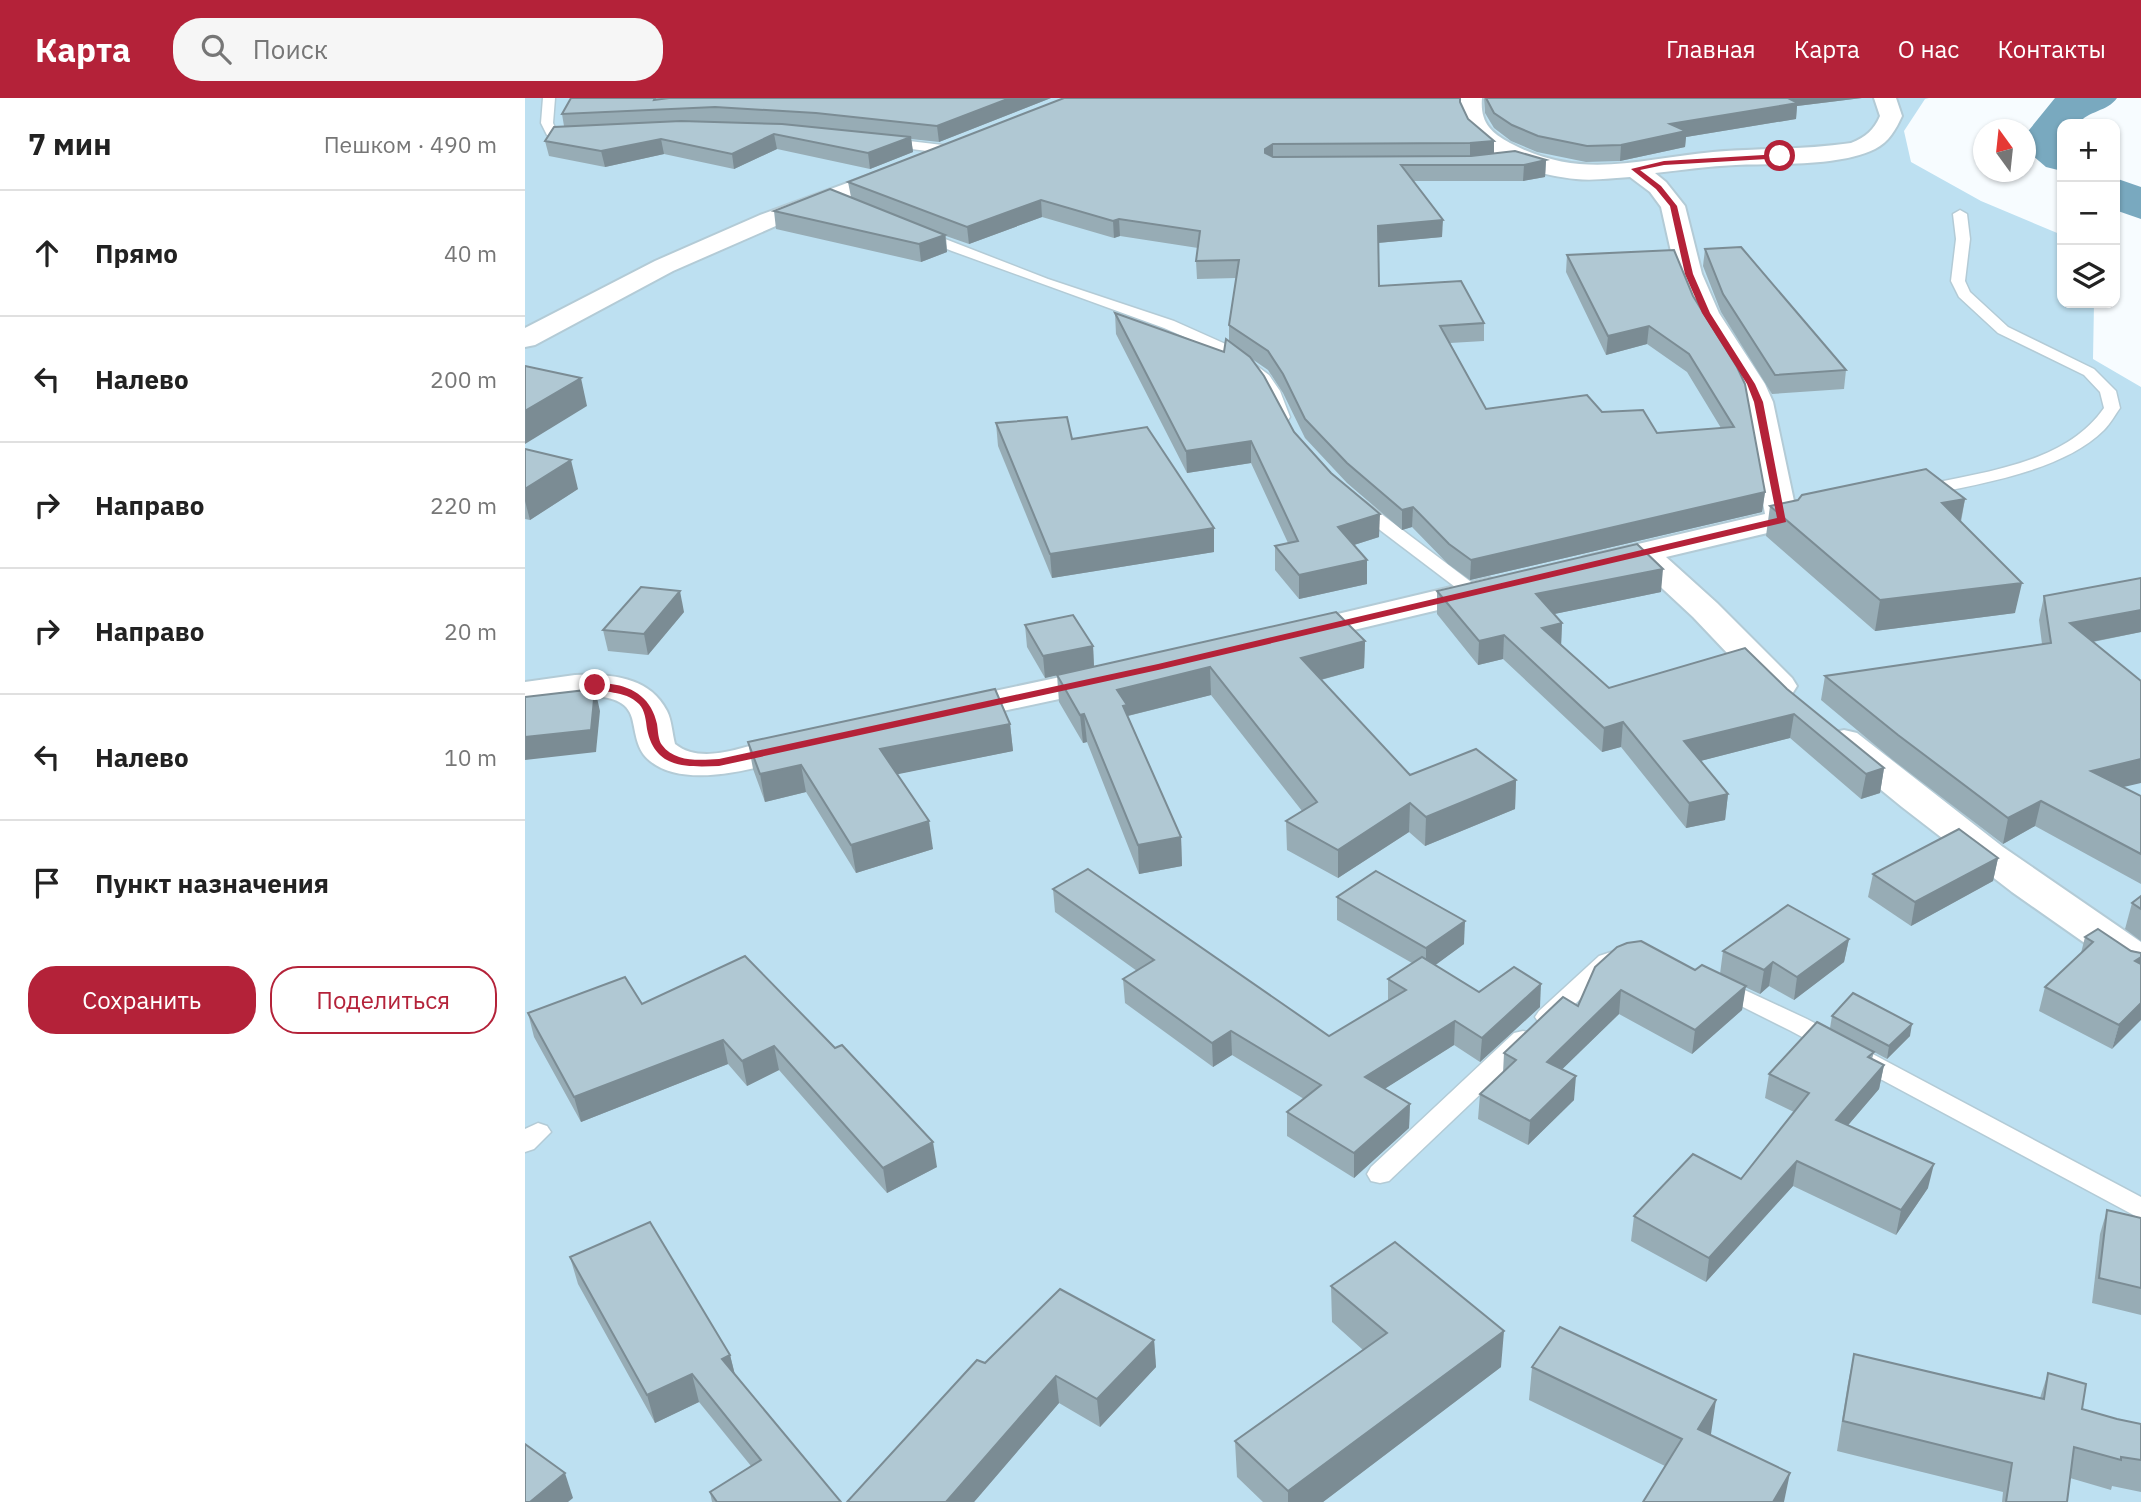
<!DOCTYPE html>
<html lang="ru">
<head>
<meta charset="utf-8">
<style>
  body { margin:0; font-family:"IBM Plex Sans",sans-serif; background:#f6f6f6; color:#222 }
  .controls { position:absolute; right:21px; top:21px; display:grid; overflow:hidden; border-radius:14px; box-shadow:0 2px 5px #0004 }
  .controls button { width:63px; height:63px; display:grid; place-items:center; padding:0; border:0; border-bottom:2px solid #e0e0e0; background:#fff; color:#222; font:35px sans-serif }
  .compass { position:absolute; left:1448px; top:21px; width:63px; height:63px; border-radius:50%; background:#fff; box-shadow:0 2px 5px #0004; rotate:345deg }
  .stop { position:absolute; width:21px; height:21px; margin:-16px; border:5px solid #b42239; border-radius:50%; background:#fff }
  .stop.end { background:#b42239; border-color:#fff; box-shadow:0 2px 7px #0008 }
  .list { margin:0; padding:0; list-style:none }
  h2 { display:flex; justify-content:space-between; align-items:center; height:91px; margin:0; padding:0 28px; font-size:30px }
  h2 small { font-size:23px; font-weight:400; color:#767676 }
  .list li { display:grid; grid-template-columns:46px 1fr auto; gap:21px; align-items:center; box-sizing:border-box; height:126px; padding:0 28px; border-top:2px solid #e0e0e0 }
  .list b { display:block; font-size:26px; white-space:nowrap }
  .list em { font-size:23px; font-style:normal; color:#767676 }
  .actions { display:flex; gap:14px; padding:21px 28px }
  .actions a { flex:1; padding:16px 0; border:2px solid #b42239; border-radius:28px; text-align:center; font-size:24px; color:#b42239 }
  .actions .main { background:#b42239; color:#fff }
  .icon { flex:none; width:38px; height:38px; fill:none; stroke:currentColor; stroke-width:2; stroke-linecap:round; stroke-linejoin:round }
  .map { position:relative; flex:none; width:1616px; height:1404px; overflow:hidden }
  header { display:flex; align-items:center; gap:42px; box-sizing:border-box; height:98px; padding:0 35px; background:#b42239; color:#fff }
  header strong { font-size:33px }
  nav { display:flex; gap:38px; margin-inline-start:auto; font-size:24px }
  .search { width:490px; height:63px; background:#f6f6f6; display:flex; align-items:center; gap:18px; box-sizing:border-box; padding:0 24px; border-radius:28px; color:#767676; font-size:26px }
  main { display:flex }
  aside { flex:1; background:#fff }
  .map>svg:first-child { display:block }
  .green { fill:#bde0f1 }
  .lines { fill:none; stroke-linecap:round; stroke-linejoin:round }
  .river { fill:#79a9bf; fill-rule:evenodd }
  .lane-casing { stroke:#b3cbd6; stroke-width:3 }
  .street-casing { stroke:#b3cbd6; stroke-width:4 }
  .lane { fill:#fff; fill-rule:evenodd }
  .street { fill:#fff; fill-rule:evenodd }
  .wall { fill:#97acb5 }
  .shaded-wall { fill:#7b8c94 }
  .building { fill:#b0c8d3; stroke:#7b8c94; stroke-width:2 }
  .route { fill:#b42239 }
</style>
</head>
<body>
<header>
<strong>Карта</strong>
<div class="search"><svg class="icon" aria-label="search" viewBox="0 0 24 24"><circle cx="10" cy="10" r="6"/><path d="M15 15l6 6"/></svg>Поиск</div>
<nav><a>Главная</a><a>Карта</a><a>О нас</a><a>Контакты</a></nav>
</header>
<main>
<aside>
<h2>7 мин<small>Пешком · 490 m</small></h2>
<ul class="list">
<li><svg class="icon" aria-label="ahead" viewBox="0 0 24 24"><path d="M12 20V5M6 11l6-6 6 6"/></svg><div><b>Прямо</b></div><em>40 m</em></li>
<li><svg class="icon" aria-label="left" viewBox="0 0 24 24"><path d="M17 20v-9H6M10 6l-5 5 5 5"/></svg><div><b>Налево</b></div><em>200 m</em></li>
<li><svg class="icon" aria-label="right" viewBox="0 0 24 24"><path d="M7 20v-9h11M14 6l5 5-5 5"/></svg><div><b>Направо</b></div><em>220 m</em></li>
<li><svg class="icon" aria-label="right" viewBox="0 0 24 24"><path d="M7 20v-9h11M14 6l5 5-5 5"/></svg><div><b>Направо</b></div><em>20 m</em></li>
<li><svg class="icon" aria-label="left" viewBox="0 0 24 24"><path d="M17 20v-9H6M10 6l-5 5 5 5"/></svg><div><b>Налево</b></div><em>10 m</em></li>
<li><svg class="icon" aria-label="arrive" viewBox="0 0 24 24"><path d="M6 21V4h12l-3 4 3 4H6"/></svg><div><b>Пункт назначения</b></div></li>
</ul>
<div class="actions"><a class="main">Сохранить</a><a>Поделиться</a></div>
</aside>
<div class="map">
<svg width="1616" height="1404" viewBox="0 0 1616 1404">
  <rect width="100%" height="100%" fill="#f7fcff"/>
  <!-- green -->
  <path class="green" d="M0,0h1404l-4,1 -21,32 7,31 70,39 81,34v68h32l-1,56 48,28v1115h-1616z"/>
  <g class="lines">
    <!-- river -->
    <g class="river">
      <path d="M1530,0h62c-10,14 -28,12 -39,26h-16v47l-16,-4 -21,-18v-14z"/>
      <path d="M1590,80l26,9v32l-26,-9z"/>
    </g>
    <!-- lane casing -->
    <g class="lane-casing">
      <g id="lane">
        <path d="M18,0h12l-2,25 3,7 24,3v6l-15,1 -18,-5 -6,-12z"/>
        <path d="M359,40l67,8 6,4 -6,4 -71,-9 -2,-3z"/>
        <path d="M1435,112l7,4 3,25 -5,42 5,11 38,35 86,42 22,22 4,17c-5,7 -10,16 -16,22 -42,42 -127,54 -183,66l-8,-5 2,-4c63,-15 149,-21 189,-79l-4,-16 -16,-17 -86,-42 -39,-36 -8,-16 5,-42 -3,-25z"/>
        <path d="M397,132l126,49 126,42 56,25 39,29 11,16 10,26 -2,3h-12l-17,-39 -40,-29 -55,-24 -212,-77 -35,-14v-6z"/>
        <path d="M832,401l6,1 116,88 3,4 -3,4h-12l-116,-88 -3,-4 3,-4z"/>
        <path d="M1089,853l8,2 4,5 -11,8 -60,57 -8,2 -8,-2 -4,-6 4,-6 60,-55z"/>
        <path d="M1194,880l88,41 334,178v22l-350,-188 -80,-40 -4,-5 4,-5z"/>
        <path d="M998,933l9,2 3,6 -3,6 -143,136 -9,2 -9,-2 -4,-7 4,-7 143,-134z"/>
        <path d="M13,1025l9,3 4,6 -17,17 -9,3v-23z"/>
      </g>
    </g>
    <!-- street casing -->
    <g class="street-casing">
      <g id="street">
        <path d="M935,0h22c-2,24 8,34 28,45 71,38 128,16 203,9 46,-4 92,-2 138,-9 15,-6 23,-13 29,-27l-6,-18h22l6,18c-6,13 -13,26 -27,33 -37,18 -98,14 -139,16 -27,1 -54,5 -81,8l11,9 19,24 17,68 17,39 46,71 8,18 25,118 -5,7 -127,30 51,46 75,75 5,8 -5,8 -13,3 -13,-3 -73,-77 -57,-53 -41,10 -12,-3 -4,-7 4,-7 182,-43 -20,-112 -8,-18 -44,-71 -17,-39 -15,-67 -11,-15 -20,-15c-17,1 -36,4 -54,2 -44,-4 -120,-26 -116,-81z"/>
        <path d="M374,66l8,2 4,5 -4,5 -129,49 -105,46 -138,74 -10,2v-19l130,-67 105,-46z"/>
        <path d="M964,480l12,3 5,7 -5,7 -206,49 -12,-3 -5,-7 5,-7z"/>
        <path d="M582,569l13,3 5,8 -5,8 -169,36 -13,-3 -5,-8 5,-8z"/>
        <path d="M50,577c35,-1 74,1 92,36 5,10 5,22 8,33 38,30 100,-18 141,-8l6,8 -6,8c-43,11 -127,41 -166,9 -14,-11 -14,-28 -18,-43 -9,-36 -81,-18 -107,-14v-22z"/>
        <path d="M1319,632l13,3 146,114 138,95v34l-15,-4 -114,-80 -110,-85 -71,-58 -6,-8 6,-8z"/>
      </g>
    </g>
    <!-- lane -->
    <use href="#lane" class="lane"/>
    <!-- street -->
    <use href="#street" class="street"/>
  </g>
  <!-- wall -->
  <g class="wall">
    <path d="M46,0h480l-112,44 -28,-3 2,13 -43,17 -93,-20 -43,20 -70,-15 -59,13 -56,-11 -4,-15 19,-15 -2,-12z"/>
    <path d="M959,0h378l-65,8 -1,13 -110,18 -1,10 -65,14 -34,1 -49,-10 -26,-11 -17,-13 -9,-15z"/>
    <path d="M935,4l8,17 26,22v12l52,7 -1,17 -22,4h-110l29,56 -64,6 1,43 105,37v18l-34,2 36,66 116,3 55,21 64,-5 -34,-56 -40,-28 -41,11 -40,-83 1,-17 107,-5 91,242 -3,20 -292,68 -22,-16 -36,-37 -10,3 -55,-47 -42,-45 -22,-45 -15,-23 -16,-11 42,73 85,105 -25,8 13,39 -68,15 -24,-29v-24l13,-3 -37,-80 -64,10 -71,-139 -1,-21 109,39 5,-10v-17l7,-47 -39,1 -1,-18 2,-13 -78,-12 -6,2 -72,-21 -73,27 -23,-8 1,16 -26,10 -145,-33 -2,-18 77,-14 -3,-15z"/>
    <path d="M1180,151l141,121 -2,19 -72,5 -51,-82 -18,-46z"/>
    <path d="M471,325l76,16 142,113 -162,26 -54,-132z"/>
    <path d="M0,351l53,40 -48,31 -5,-1z"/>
    <path d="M1440,401l-4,23 54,91 -140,18 -109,-95 4,-30z"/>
    <path d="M912,493l224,1 -107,22 8,9 -1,22 48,43 178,1 97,79 -4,25 -19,6 -71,-61 -90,23 28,33 -3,26 -39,8 -65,-81 -19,5 -99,-93 -25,6 -41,-51z"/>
    <path d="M1519,498l97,36 -48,10 30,145 18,9v88l-106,-58 -32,18 -110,-84 -72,-60 4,-24 217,-32 -3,-24z"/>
    <path d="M159,514l-36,43 -40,-4 -5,-21z"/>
    <path d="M500,527l68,21 1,21 271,-26 -1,27 -43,12 89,95 106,5 -1,29 -90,37 -16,-14 -71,46 -51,-28 -1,-29 16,-10 -91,-116 -83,21 53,121 1,29 -43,8 -52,-132 -4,1 -24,-41 -2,-27 -12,3 -18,-31z"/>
    <path d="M485,626l3,27 -117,23 37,75 -77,24 -50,-81 -41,10 -12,-33 -5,-27z"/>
    <path d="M1473,760l-5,23 -82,45 -43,-29 5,-23z"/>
    <path d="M528,791l276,147 59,-35v-22l24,-16 -75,-43v-23l127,47 -29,21 44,27 61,15 -60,55 -26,-17 -70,44 26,15 -1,24 -55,50 -67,-42v-24l17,-13 -72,-44 -19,12 -88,-64 -2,-24 14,-8 -82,-59z"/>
    <path d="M1616,798v45l-16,-12 7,-26z"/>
    <path d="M1560,839l56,16 -29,96 -73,-38 6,-24 36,-34z"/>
    <path d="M1324,841l-5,23 -50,38 -25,-14 -9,8 -15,-7 -3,23 -50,44 -73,-40 -57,55 12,31 -46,45 -50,-26 2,-25 23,-21 1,-20 74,-47 17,-39 100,3 25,4 3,-23z"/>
    <path d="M220,858l192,211 -50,26 -108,-123 -32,16 -19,-22 -147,58 -47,-85 -6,-24 114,-9z"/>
    <path d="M1307,918l78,20 -23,23 -57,-31z"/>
    <path d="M1349,954l-2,7 12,6 -5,24 -31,36 80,63 -32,47 -103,-49 -87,96 -75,-41 3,-25 107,-37 53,-67 -29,-14 4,-24z"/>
    <path d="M1582,1112l34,8v97l-49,-12 8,-69z"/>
    <path d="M45,1159l160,98 5,20 106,127h-129l-2,-10 41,-26 -52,-64 -44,21 -77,-139z"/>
    <path d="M806,1188l170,81 -178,135h-60l-26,-25 -2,-36 128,-91 -31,-28z"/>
    <path d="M629,1242l2,27 -56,60 -41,-24 -85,99h-127l138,-139z"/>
    <path d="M1329,1256l186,44 8,-25 34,36 35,10 24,5v68l-29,-6 -1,4 -41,-12 -3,24h-65l1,-10 -166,-41 11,-68z"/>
    <path d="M1007,1269l179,67 -46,32 -136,-66z"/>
  </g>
  <!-- shaded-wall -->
  <g class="shaded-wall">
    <path d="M485,0h41l-112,44 -2,-16z"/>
    <path d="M1253,0h84l-65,8 -1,13 -110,18 -1,10 -65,14 1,-16 49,-21z"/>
    <path d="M249,36l3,15 -43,20 -2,-15z"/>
    <path d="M386,39l2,15 -43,17 -2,-16z"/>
    <path d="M136,41l3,15 -59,13 -4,-16z"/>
    <path d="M969,43v16l-24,2v-16z"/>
    <path d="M748,46v16l-7,5 -1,-16z"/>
    <path d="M1021,62l-1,17 -22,4 1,-16z"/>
    <path d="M516,102l1,17 -73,27 -2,-17z"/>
    <path d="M594,121l1,17 -6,2 -1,-17z"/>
    <path d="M918,122l-1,17 -65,6 1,-17z"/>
    <path d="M420,137l2,17 -26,10 -2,-18z"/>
    <path d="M1124,228l-2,18 -41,11 2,-19z"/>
    <path d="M56,280l6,28 -62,38v-33z"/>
    <path d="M726,343v22l-64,10 -1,-22z"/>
    <path d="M46,362l7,29 -48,31 -5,-19v-12z"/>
    <path d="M1240,394l-3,20 -292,68 1,-20z"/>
    <path d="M1440,401l-6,29 -17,-25z"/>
    <path d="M888,409l-1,20 -10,3v-20z"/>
    <path d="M855,416l-1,23 -41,13v-23z"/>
    <path d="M689,430v24l-162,26 -2,-24z"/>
    <path d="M842,462v24l-68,15v-24z"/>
    <path d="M1138,471l-2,23 -126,26 1,-24z"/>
    <path d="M1497,485l-7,30 -140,18 5,-31z"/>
    <path d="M155,493l4,21 -36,43 -4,-21z"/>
    <path d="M1616,512v22l-76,15 5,-24z"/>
    <path d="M1037,525l-1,24 -19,-19z"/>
    <path d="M979,537l-1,24 -25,6 1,-24z"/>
    <path d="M840,543l-1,27 -63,17v-27z"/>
    <path d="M568,548l1,21 -49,11 -2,-22z"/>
    <path d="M685,569l1,28 -84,21 -10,-26z"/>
    <path d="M70,591l5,22 -4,41 -71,8v-23z"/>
    <path d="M559,616l3,28 -4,1 -3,-28z"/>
    <path d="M1269,616l-4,24 -109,28 3,-25z"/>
    <path d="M1098,624l-2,25 -19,5 2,-24z"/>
    <path d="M485,626l3,27 -129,26 -4,-28z"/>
    <path d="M1616,661v24l-56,13 6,-25z"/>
    <path d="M276,667l5,27 -41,10 -5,-28z"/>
    <path d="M1359,670l-4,25 -19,6 5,-25z"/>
    <path d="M991,682l-1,29 -90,37 1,-29z"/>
    <path d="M1203,696l-3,26 -39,8 3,-25z"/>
    <path d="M1516,703l-6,25 -32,18 5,-26z"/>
    <path d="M885,705l-1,29 -71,46v-28z"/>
    <path d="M404,723l4,28 -77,24 -5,-28z"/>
    <path d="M656,739l1,29 -43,8 -1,-29z"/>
    <path d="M1473,760l-5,23 -82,45 4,-24z"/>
    <path d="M940,823l-1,23 -38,28v-24z"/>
    <path d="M1324,841l-5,23 -50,38 3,-23z"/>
    <path d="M1616,859v10l-6,-6z"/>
    <path d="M1248,864l-4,24 -9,8 4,-24z"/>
    <path d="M1016,886l-1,23 -60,55 2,-24z"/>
    <path d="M1221,888l-4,24 -50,44 3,-24z"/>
    <path d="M1096,892l-2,24 -74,72 2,-24z"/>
    <path d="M1616,905v17l-29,29 7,-24z"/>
    <path d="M930,923l-1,24 -90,57 1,-25z"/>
    <path d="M1387,926l-2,12 -23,23 2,-13z"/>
    <path d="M706,933l1,24 -19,12 -1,-24z"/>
    <path d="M198,942l5,24 -147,58 -7,-25z"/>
    <path d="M249,948l5,24 -32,16 -5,-25z"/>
    <path d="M1359,967l-5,24 -47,55 4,-24z"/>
    <path d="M1051,978l-2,24 -46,45 2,-24z"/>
    <path d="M885,1006l-1,24 -55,50v-25z"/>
    <path d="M408,1044l4,25 -50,26 -4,-25z"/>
    <path d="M1272,1063l-4,25 -87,96 3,-24z"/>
    <path d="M1409,1066l-6,24 -32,47 5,-25z"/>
    <path d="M979,1233l-3,36 -178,135h-35v-11z"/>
    <path d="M629,1242l2,27 -56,60 -3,-28z"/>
    <path d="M205,1257l7,28 -15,-24z"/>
    <path d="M167,1276l7,28 -44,21 -8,-28z"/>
    <path d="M531,1278l3,27 -85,99h-28z"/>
    <path d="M1191,1302l-5,34 -18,29 5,-34z"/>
    <path d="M40,1375l8,25 -5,4h-38z"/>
    <path d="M1265,1375l-6,29h-11z"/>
  </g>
  <!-- building -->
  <g class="building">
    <path d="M46,0h84l-1,2 15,-2h341l-73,28 -121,-13 -101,-6 -153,7z"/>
    <path d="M539,0h396v4l8,17 26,22 -24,2 -197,1 -8,5v4l8,4 198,-1 44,-5 31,9 -22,5h-123l42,55 -65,6 1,60 82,-5 23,42 -44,3 46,83 101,-14 15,17 41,-2 14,23 77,-6 -45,-73 -40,-28 -41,10 -41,-81 107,-5 19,46 44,71 8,17 20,108 -294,68 -22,-16 -36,-37 -11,3 -55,-47 -42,-44 -22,-45 -15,-23 -39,-26 10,-65 -43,1 4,-30 -81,-12 -6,2 -72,-21 -74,27 -119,-45z"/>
    <path d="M961,0h302l10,5 -128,21 16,7 -65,14 -34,1 -49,-10 -26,-11 -18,-12z"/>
    <path d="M156,23l101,3 129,13 -43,16 -94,-19 -42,20 -71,-15 -60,12 -56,-10 9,-14z"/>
    <path d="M305,91l115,46 -26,9 -145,-33z"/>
    <path d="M1216,149l105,123 -71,5 -52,-81 -18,-45z"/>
    <path d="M590,215l109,39 2,-13 24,18 14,19 30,56 37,41 49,41 -42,13 29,33 -68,15 -24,-29 23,-5 -47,-100 -65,10z"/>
    <path d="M0,268l56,12 -56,33z"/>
    <path d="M542,319l5,22 75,-12 67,101 -164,26 -54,-131z"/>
    <path d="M0,351l46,11 -46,29z"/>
    <path d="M1401,371l39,30 -23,4 80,80 -142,17 -110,-94 28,-6 4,-5z"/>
    <path d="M1112,446l26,25 -127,25 26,29 -20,5 67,60 136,-40 42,41 97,79 -18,6 -72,-60 -110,27 44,53 -39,9 -66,-81 -19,6 -100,-93 -25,6 -42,-50z"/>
    <path d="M1616,480v32l-71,13 71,58v78l-50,12 50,25v58l-100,-53 -33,17 -110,-83 -73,-59 226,-33 -7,-47z"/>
    <path d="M116,489l39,4 -36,43 -41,-4z"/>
    <path d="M811,514l29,29 -64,17 109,117 66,-26 40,31 -90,37 -16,-14 -72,47 -52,-29 31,-19 -107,-135 -93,23 10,15 -4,1 58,131 -43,8 -54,-131 -4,1 -23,-40z"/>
    <path d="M548,517l20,31 -50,10 -18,-31z"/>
    <path d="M70,591l-4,41 -66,7v-40z"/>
    <path d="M470,591l15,35 -130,25 49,72 -78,24 -50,-80 -41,9 -12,-32z"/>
    <path d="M1434,731l39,29 -83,44 -42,-28z"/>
    <path d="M563,771l241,167 77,-46 -18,-11 34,-22 57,35 35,-25 27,17 -59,54 -27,-17 -90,56 45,27 -56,49 -67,-41 34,-27 -90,-54 -19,12 -89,-64 31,-19 -101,-71z"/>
    <path d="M851,773l89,50 -39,27 -89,-51z"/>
    <path d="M1616,798v13l-9,-6z"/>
    <path d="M1263,807l61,34 -52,38 -24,-15 -9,8 -41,-19z"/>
    <path d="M1573,831l33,22 10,2v4l-6,4 6,3v39l-22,22 -74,-38 48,-45 -8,-5z"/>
    <path d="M1116,843l54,29 7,-5 44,21 -51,44 -74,-40 -74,72 29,14 -46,45 -50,-27 36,-34 -12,-7 59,-56 15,9 17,-39 22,-20 10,-4z"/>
    <path d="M220,858l90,92 7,-3 91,97 -50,26 -109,-122 -32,15 -19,-21 -149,57 -46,-84 97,-36 17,27z"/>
    <path d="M1328,895l59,31 -23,22 -57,-30z"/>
    <path d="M1292,924l57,30 -6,5 16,8 -48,55 98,44 -33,46 -104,-49 -88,97 -75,-42 59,-62 48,25 68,-86 -40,-19z"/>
    <path d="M1582,1112l34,8v70l-42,-10z"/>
    <path d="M125,1124l80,133 -8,4 119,143h-124l-7,-10 51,-32 -69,-86 -45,21 -77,-138z"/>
    <path d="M870,1144l109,89 -216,160 -53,-50 152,-108 -56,-47z"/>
    <path d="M535,1191l94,51 -57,59 -41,-23 -110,126h-99l130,-142 8,3z"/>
    <path d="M1035,1229l156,73 -18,29 92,44 -17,29h-130l39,-63 -150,-72z"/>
    <path d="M1329,1256l190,45 4,-26 38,11 -4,25 35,10 24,5v36l-20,-3v3l-47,-13 -7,55h-61l6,-39 -169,-42z"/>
    <path d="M0,1346l40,29 -35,29h-5z"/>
  </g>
  <!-- route -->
  <path class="route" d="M1255,56l3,4 -119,7 -24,5 21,16 16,20 16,68 17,39 45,71 8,18 23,120 -628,148 -439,96c-33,1 -64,3 -72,-37 -1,-8 -2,-19 -8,-25 -15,-15 -36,-9 -49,-19 6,-4 12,-2 21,-1 24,3 41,16 46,40 1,6 1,16 5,21 13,18 39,15 57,14l439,-95 619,-146 -23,-116 -7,-18 -45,-71 -17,-39 -15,-68 -14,-17 -25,-20 33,-8z"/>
</svg>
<div class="controls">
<button>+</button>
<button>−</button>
<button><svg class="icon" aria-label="layers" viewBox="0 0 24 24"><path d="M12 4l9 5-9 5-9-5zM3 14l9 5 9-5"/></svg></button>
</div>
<svg class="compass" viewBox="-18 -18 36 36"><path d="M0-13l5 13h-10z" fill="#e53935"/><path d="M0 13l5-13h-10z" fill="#767676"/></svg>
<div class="stop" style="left:1255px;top:58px"></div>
<div class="stop end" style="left:70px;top:587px"></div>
</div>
</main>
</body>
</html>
